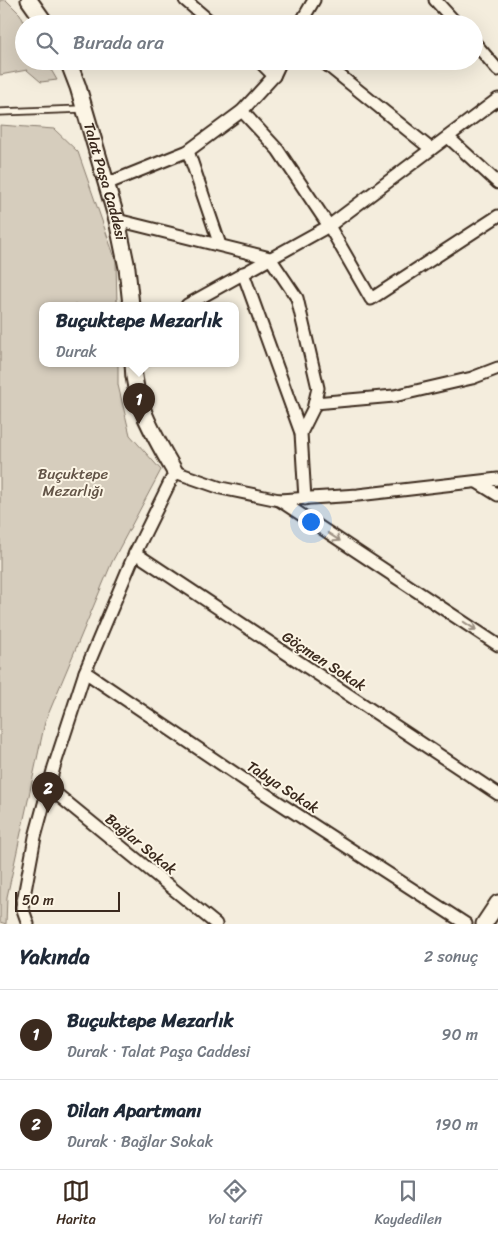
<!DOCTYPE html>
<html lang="tr">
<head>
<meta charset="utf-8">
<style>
  body { margin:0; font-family:Sriracha,sans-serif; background:#f6f6f7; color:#1f2937 }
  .scale { position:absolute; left:15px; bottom:12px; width:105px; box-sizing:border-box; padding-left:5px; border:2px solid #3b2a1e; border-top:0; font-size:14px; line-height:18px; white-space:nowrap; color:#3b2a1e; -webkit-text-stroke:4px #fcf5e5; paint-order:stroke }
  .you { position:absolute; left:310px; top:521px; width:18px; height:18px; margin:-12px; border:4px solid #fff; border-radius:50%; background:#1a73e8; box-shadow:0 0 0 8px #1a73e833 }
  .badge { display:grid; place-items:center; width:32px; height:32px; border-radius:50%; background:#3b2a1e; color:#fff; font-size:16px; font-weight:700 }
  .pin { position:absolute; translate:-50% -41px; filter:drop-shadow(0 1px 2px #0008) }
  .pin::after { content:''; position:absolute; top:26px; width:18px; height:15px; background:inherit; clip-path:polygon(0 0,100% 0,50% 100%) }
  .popup { position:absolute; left:39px; top:302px; width:200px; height:65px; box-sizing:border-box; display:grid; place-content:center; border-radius:10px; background:#fff; filter:drop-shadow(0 1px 4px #0005); font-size:16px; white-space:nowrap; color:#747a83 }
  .popup b { font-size:19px; color:#1f2937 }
  .popup::after { content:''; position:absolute; left:50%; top:100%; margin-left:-10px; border:10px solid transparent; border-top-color:#fff }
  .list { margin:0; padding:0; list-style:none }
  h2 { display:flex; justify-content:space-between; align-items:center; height:65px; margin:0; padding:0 20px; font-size:21px }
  h2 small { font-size:16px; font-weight:400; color:#747a83 }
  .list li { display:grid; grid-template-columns:32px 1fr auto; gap:15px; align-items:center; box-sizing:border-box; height:90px; padding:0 20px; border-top:1px solid #e0e1e3 }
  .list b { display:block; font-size:19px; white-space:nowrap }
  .list p { margin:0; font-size:16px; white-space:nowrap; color:#747a83 }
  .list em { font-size:16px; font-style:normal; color:#747a83 }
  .icon { flex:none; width:28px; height:28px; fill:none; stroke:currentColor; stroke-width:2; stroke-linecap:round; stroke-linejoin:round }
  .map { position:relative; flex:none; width:498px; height:924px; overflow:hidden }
  .search { position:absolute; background:#fff; box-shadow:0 5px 20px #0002; left:15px; right:15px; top:15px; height:55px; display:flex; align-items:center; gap:12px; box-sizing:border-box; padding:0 18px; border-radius:28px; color:#747a83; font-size:19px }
  .sheet { height:245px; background:#fff }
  nav { display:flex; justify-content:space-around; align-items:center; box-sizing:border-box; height:70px; border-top:1px solid #e0e1e3; background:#fff; font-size:14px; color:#747a83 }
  nav a { display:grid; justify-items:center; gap:2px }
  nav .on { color:#3b2a1e }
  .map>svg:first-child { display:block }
  .green { fill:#d6cdbd; stroke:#887c6e }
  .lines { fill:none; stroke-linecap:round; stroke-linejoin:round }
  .lane-casing { stroke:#3b2a1e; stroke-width:9 }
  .street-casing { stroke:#3b2a1e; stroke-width:15 }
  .secondary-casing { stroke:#3b2a1e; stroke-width:19 }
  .lane { stroke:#fcf5e5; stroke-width:5.5 }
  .street { stroke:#fcf5e5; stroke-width:11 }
  .secondary { stroke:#fcf5e5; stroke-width:15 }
  .oneway { stroke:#9c9082 }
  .labels { text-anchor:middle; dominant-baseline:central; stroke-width:4; stroke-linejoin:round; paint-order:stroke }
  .street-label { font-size:15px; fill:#3b2a1e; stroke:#fcf5e5 }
  .park-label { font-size:15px; fill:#625346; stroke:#fcf5e5 }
</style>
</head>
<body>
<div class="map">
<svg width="498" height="924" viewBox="0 0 498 924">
  <rect width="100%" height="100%" fill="#f4eddd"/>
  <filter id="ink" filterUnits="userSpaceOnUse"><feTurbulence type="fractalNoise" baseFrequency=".02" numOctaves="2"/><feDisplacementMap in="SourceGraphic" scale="10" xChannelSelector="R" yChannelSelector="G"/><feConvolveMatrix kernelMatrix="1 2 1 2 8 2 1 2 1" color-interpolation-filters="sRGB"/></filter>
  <g filter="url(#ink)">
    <!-- green -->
    <g class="green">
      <path d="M0,0h6l14,14 5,10h-1v37h22l11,19 -16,2 -14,-12 -27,5z"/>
      <path d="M0,125l54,4 24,23 38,109 1,44h-74v58h75v22l12,50 31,35 -49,92 -67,160 -38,175 -1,27 -6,-2z"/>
    </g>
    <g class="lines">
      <!-- lane casing -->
      <g class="lane-casing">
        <path id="lane" d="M0,112l82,-3"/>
      </g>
      <!-- street casing -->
      <g class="street-casing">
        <g id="street">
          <path d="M185,0l28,24"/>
          <path d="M435,0l22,24"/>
          <path d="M300,24l14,-24"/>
          <path d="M474,42l24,28"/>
          <path d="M259,61l15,15"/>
          <path d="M322,61l109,88"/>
          <path d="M242,111l36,39 51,76 42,73 127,-83"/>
          <path d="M448,137l50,46"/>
          <path d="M188,151l32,94"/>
          <path d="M106,184l82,-33 54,-40 32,-35 7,-15"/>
          <path d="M117,220l153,38 27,40 21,90 -5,21 -12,24 4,66"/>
          <path d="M243,273l58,160"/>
          <path d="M187,305l142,-79 169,-127"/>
          <path d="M315,403l79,-7 78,-18 26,-10"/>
          <path d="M477,482l21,13"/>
          <path d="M279,500l219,145"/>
          <path d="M135,553l363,241"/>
          <path d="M85,672l179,121 202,131"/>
          <path d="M48,787l168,137"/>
          <path d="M28,924l-6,-17 13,-70 19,-70 31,-95 50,-119 40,-81 46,16 58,12 79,-5 140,-16"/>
        </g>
      </g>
      <!-- secondary casing -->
      <g class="secondary-casing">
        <g id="secondary">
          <path d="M29,0l17,24"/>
          <path id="s1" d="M68,61l10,26 39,133 10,48 4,37"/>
          <path d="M133,363c0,39 23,76 42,109"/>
          <path d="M484,924l14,-21"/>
        </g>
      </g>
      <!-- lane -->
      <use href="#lane" class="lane"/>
      <!-- street -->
      <use href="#street" class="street"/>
      <!-- secondary -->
      <use href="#secondary" class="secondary"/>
    </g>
    <!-- one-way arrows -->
    <defs><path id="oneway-shaft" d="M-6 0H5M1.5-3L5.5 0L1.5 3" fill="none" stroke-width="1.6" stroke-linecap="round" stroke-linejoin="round" transform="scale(1.25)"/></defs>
    <g class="oneway">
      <use href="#oneway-shaft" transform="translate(334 537) rotate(33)"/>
      <use href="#oneway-shaft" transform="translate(470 626) rotate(33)"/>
    </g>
  </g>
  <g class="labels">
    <!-- street labels -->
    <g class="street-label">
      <text stroke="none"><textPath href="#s1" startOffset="126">Talat Paşa Caddesi</textPath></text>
      <text transform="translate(324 661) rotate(33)">Göçmen Sokak</text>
      <text transform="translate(283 787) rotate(33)">Tabya Sokak</text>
      <text transform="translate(141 844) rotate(39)">Bağlar Sokak</text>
    </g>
    <!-- park labels -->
    <g class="park-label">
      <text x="73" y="474">Buçuktepe<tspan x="73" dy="17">Mezarlığı</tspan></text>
    </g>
  </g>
</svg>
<div class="scale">50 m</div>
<div class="you"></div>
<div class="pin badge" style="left:139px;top:424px">1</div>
<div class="popup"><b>Buçuktepe Mezarlık</b>Durak</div>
<div class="pin badge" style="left:48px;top:813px">2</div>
<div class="search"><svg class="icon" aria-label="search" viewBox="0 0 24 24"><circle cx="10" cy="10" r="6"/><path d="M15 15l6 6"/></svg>Burada ara</div>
</div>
<section class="sheet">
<h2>Yakında<small>2 sonuç</small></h2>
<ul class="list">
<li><span class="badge">1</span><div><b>Buçuktepe Mezarlık</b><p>Durak · Talat Paşa Caddesi</p></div><em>90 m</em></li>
<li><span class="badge">2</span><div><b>Dilan Apartmanı</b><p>Durak · Bağlar Sokak</p></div><em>190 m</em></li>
</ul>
</section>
<nav>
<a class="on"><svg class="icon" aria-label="map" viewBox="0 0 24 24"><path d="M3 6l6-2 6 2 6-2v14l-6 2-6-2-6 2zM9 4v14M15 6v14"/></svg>Harita</a>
<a><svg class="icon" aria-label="directions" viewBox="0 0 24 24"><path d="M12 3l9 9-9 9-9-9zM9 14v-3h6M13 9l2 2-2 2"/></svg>Yol tarifi</a>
<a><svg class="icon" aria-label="saved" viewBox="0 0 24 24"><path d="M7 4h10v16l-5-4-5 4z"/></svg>Kaydedilen</a>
</nav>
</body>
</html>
